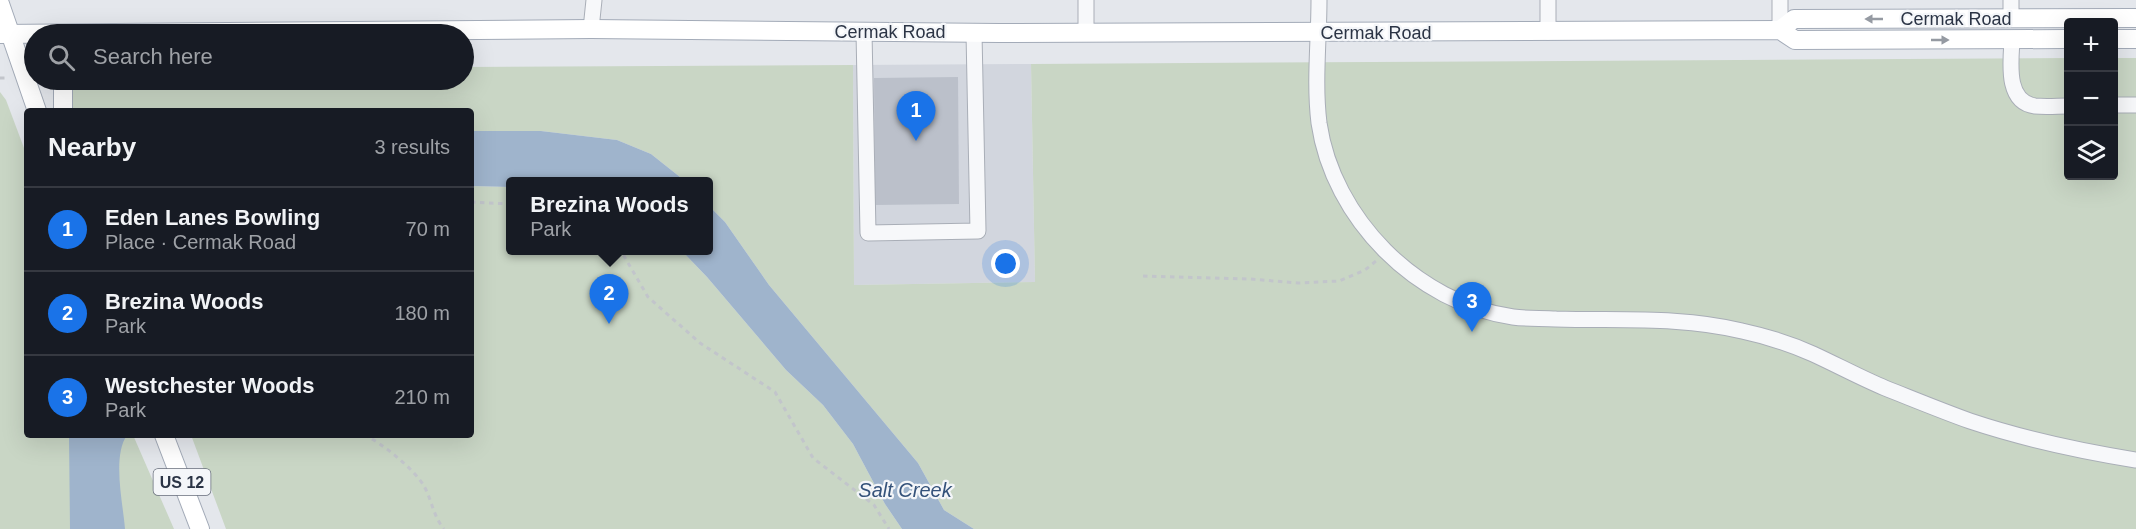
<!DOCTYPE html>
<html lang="en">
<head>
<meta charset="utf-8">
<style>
  body { margin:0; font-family:Arial,sans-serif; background:#20242c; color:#f1f3f6 }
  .controls { position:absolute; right:18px; top:18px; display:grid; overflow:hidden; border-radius:6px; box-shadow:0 6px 24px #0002 }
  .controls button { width:54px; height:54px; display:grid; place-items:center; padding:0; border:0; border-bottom:2px solid #363941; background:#171b24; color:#f1f3f6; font:30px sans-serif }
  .you { position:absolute; left:1006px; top:264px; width:21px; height:21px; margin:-15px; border:4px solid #fff; border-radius:50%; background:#1a73e8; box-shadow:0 0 0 9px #1a73e833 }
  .badge { display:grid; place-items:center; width:39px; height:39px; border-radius:50%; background:#1a73e8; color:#fff; font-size:20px; font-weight:700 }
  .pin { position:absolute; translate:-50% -50px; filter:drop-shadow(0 2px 3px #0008) }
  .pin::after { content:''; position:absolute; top:32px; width:21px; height:18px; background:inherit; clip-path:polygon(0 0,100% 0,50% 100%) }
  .popup { position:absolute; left:506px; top:177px; width:207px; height:78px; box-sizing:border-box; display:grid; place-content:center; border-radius:6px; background:#171b24; filter:drop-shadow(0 2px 4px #0005); font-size:20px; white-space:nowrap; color:#9ea1a6 }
  .popup b { font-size:22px; color:#f1f3f6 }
  .popup::after { content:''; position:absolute; left:50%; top:100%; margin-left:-12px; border:12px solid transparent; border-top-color:#171b24 }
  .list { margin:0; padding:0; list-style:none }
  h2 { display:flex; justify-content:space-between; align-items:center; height:78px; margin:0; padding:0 24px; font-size:26px }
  h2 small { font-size:20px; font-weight:400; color:#9ea1a6 }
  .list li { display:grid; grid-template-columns:39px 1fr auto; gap:18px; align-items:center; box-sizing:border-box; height:84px; padding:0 24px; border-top:2px solid #363941 }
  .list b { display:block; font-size:22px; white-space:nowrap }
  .list p { margin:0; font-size:20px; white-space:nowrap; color:#9ea1a6 }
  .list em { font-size:20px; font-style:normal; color:#9ea1a6 }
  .icon { flex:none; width:33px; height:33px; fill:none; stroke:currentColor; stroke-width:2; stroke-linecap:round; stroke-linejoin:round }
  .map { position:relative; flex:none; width:2136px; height:529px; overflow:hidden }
  .search { position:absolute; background:#171b24; box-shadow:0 6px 24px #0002; left:24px; top:24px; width:450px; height:66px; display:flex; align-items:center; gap:15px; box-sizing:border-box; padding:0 21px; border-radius:33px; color:#9ea1a6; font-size:22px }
  .panel { position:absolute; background:#171b24; box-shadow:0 6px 24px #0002; left:24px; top:108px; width:450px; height:330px; border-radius:6px }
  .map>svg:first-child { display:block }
  .built { fill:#d2d6de }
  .green { fill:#c9d6c5 }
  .water { fill:#9fb4cc }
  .building { fill:#bbc0ca }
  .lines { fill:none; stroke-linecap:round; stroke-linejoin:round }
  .minor-casing { stroke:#a9aeb7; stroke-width:17 }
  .major-casing { stroke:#a3abb8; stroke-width:20 }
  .path { stroke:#c2c5cb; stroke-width:3; stroke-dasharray:4.5 4.5; stroke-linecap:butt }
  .minor { stroke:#f7f8fa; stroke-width:15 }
  .major { stroke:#fff; stroke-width:18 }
  .oneway { fill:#959aa2 }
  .labels { text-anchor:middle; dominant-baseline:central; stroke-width:4.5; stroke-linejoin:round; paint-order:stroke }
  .shield { fill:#f4f6f9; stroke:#676e7b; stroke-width:1.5 }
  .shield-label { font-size:16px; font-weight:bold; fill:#2b3445 }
  .street-label { font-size:18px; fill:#2b3445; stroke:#f4f6f9 }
  .water-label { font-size:20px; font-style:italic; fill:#34527a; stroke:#f4f6f9 }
</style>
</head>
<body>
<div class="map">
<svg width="2136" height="529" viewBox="0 0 2136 529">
  <rect width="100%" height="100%" fill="#e4e7ec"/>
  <!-- built -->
  <path class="built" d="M1031,64l4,218 -181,3 -1,-220z"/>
  <!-- green -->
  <g class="green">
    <path d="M2068,58v118h46v-118h22v471h-1162l-30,-19 -26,-47 -149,-178 -44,-63 -17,-17v-23l-23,-1 -34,-27 -34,-14 -76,-9h-70v-20h-402l1,-22 6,-9h388v-13l389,-2 1,220 181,-3 -4,-218z"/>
    <path d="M0,92l6,8 21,56v279h106l41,94h-174z"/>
    <path d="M471,186l39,1v63l172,1 25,26 79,93 37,35 30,39 32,60 17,25h-676l-35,-94h280z"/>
  </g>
  <!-- water -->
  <g class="water">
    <path d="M471,131h70l76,9 34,14 34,27 -175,1v5l-39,-1z"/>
    <path d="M708,205l17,17 44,63 149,178 26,47 30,19h-72l-17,-25 -32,-60 -30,-39 -37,-35 -79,-93 -25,-26 26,-1z"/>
    <path d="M69,435h58c-15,22 -4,68 -2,94h-55z"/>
  </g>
  <!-- building -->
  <path class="building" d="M958,77l1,127 -84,1 -1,-127z"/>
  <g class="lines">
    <!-- minor casing -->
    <g class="minor-casing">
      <g id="minor">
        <path d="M1319,0c0,41 -5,82 0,123 14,96 98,180 194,194 14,2 29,1 43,2 62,2 125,-3 186,12 23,5 49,13 71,23 24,11 48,24 72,34 28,11 57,23 85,33 54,18 110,30 166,39"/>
        <path d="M1780,0v30"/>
        <path d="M2011,0v19"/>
        <path d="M591,29l3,-29"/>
        <path d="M864,32l4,201 110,-2 -4,-198"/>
        <path d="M1548,32v-32"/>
        <path d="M1086,33v-33"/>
        <path d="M2012,40c-1,21 -7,62 23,66 11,1 23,0 33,0"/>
        <path d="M2114,105h22"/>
      </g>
    </g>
    <!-- major casing -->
    <g class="major-casing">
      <g id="major">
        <path d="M0,4l37,107"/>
        <path d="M1780,30l14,-11 342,-1"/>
        <path d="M0,34l591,-5 408,4 781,-3 15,10 273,-1"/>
        <path d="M2114,39h22"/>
        <path d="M63,111v-28l3,-3"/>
        <path d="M164,435l36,94"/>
      </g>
    </g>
    <!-- path -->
    <g class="path">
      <path d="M0,78h9"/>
      <path d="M471,202l39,2"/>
      <path d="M616,250l8,6 24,41 52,46 75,49 38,66 61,47 15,24"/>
      <path d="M1143,276l107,3 48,4 41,-2 26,-11 11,-9"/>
      <path d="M364,435c17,7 51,35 60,51 8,14 9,30 20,43"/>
    </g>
    <!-- minor -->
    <use href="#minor" class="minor"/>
    <!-- major -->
    <use href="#major" class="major"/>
  </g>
  <!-- one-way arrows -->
  <defs><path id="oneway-solid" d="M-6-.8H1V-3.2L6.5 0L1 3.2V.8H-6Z" transform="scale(1.5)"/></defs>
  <g class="oneway">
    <use href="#oneway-solid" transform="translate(1874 19) rotate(-180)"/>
    <use href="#oneway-solid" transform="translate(1940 40)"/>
  </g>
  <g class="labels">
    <!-- shield labels -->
    <rect class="shield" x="153.5" y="469" width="57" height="26" rx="4.5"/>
    <g class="shield-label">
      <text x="182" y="482">US 12</text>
    </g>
    <!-- street labels -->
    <g class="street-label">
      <text x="1956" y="19">Cermak Road</text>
      <text x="890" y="32">Cermak Road</text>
      <text x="1376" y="33">Cermak Road</text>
    </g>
    <!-- water labels -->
    <g class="water-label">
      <text x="905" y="490">Salt Creek</text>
    </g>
  </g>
</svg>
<div class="controls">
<button>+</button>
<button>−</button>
<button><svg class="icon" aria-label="layers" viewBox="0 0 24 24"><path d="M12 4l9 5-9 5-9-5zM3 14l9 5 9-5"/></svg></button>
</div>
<div class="you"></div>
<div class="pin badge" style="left:916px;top:141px">1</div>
<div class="pin badge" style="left:609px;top:324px">2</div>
<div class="popup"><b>Brezina Woods</b>Park</div>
<div class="pin badge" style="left:1472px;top:332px">3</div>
<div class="search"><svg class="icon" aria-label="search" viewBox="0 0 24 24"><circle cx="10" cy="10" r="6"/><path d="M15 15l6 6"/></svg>Search here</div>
<section class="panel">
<h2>Nearby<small>3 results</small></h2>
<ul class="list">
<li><span class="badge">1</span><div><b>Eden Lanes Bowling</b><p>Place · Cermak Road</p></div><em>70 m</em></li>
<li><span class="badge">2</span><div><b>Brezina Woods</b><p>Park</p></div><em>180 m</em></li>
<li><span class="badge">3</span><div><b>Westchester Woods</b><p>Park</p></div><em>210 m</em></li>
</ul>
</section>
</div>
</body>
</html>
